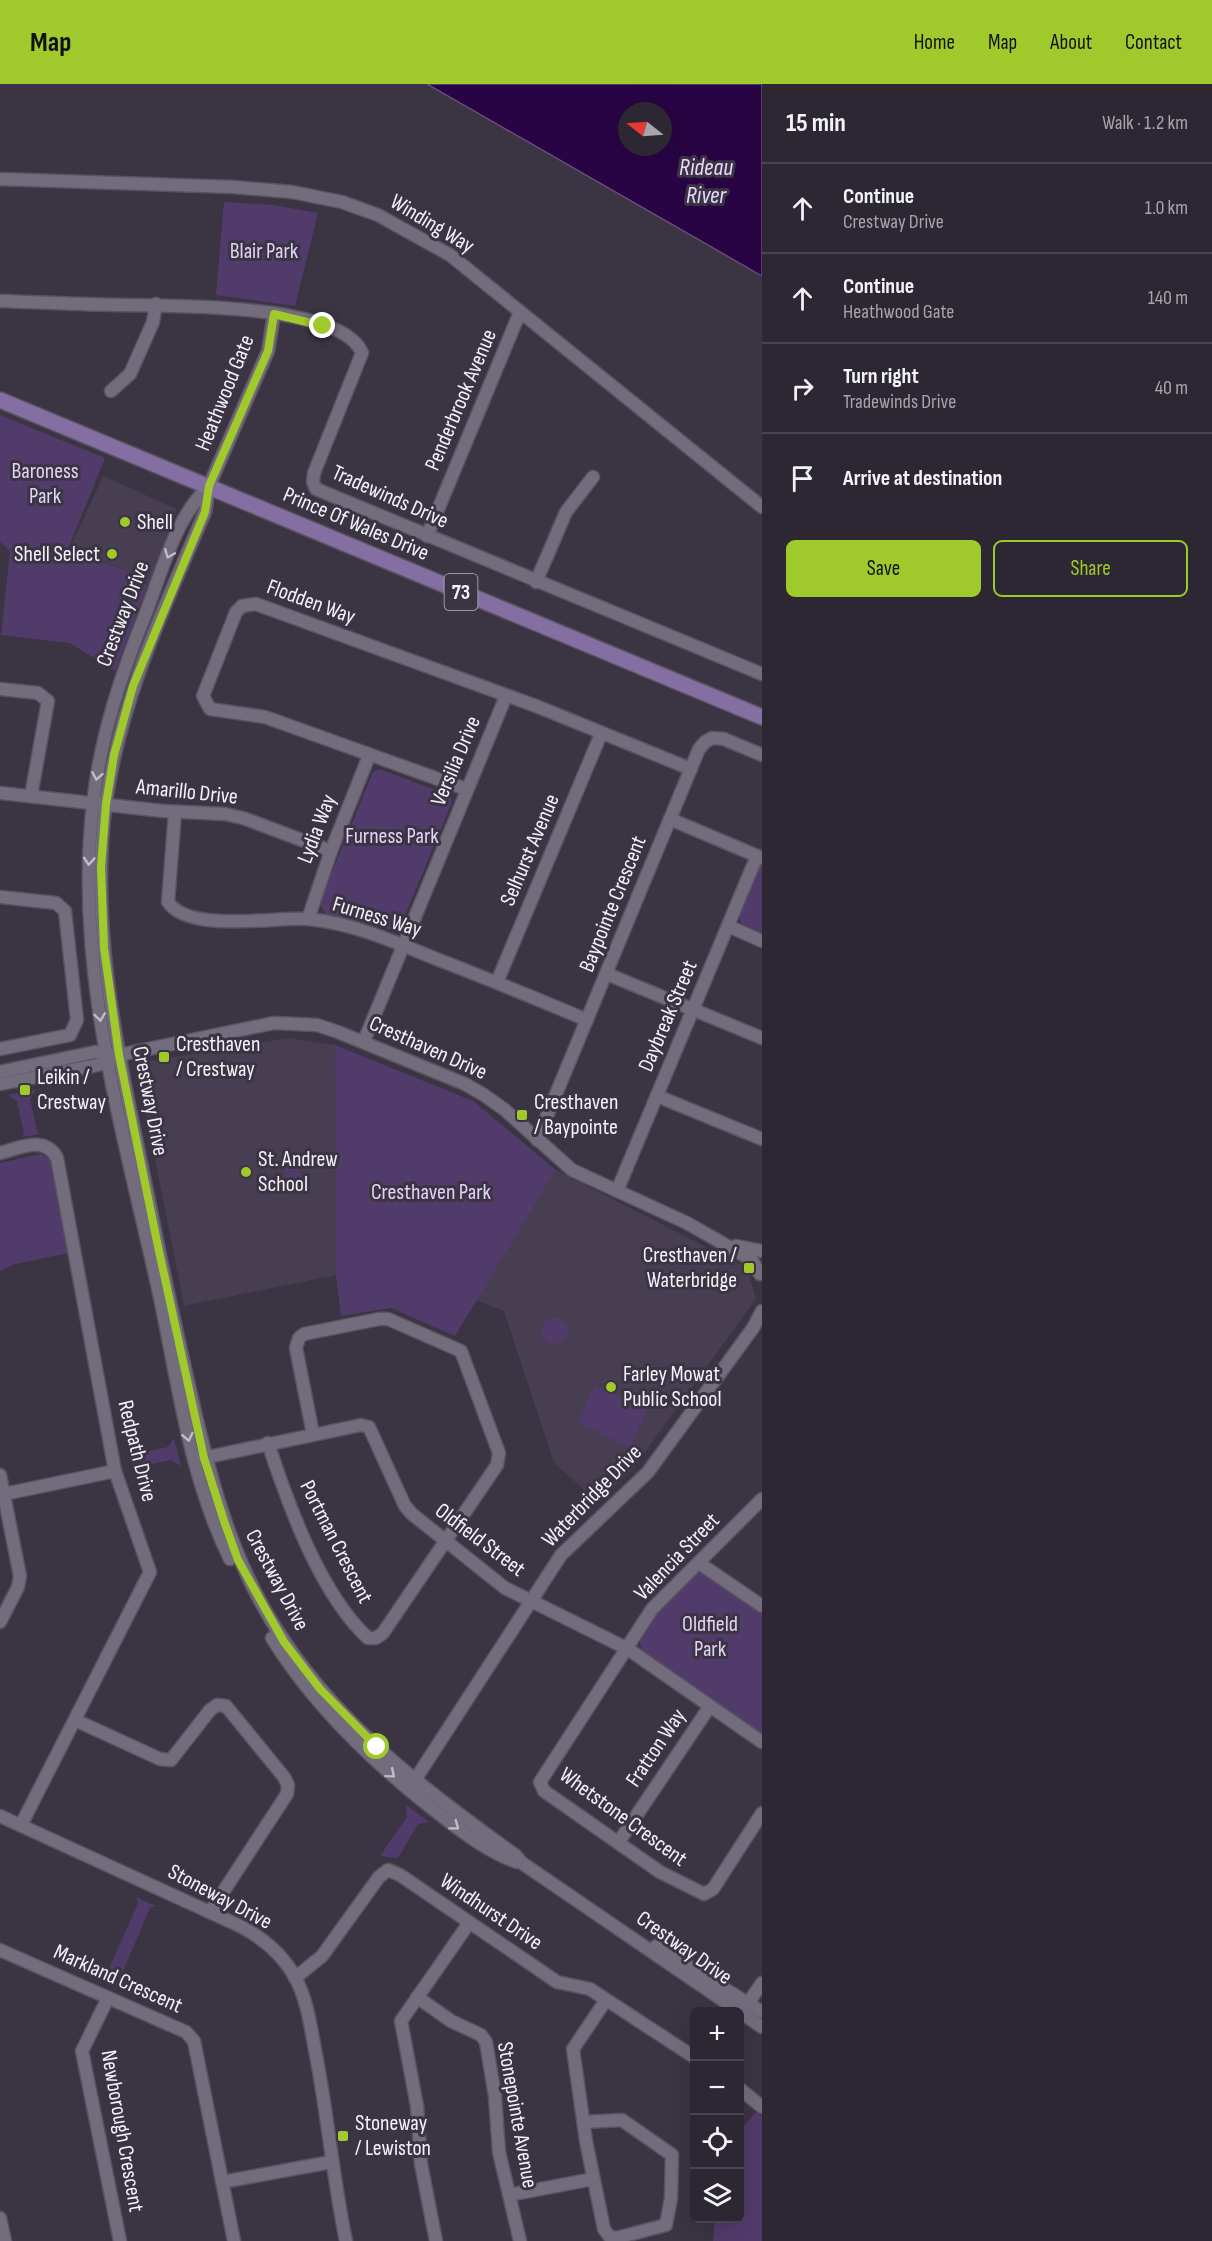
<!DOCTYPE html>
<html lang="en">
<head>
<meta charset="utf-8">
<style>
  body { margin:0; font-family:"Sofia Sans Condensed",sans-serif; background:#38333e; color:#f1f3f6 }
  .controls { position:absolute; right:18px; bottom:18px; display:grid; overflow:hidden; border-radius:9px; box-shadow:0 6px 24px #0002 }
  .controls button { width:54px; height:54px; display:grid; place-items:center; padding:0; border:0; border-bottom:2px solid #48444d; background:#2c2732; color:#f1f3f6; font:30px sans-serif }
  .compass { position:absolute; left:618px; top:18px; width:54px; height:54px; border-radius:50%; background:#2c2732; box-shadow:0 6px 24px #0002; rotate:287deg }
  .stop { position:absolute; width:18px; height:18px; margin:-14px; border:4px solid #a0c92b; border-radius:50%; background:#fff }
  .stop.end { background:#a0c92b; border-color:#fff; box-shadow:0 2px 6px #0008 }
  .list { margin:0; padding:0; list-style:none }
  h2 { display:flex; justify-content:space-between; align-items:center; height:78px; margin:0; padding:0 24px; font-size:26px }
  h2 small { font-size:20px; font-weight:400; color:#a6a5ac }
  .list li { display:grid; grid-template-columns:39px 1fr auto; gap:18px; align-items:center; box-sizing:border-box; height:90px; padding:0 24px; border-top:2px solid #48444d }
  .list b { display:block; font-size:22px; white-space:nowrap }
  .list p { margin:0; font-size:20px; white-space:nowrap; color:#a6a5ac }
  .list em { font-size:20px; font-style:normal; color:#a6a5ac }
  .actions { display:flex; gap:12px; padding:18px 24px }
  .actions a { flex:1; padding:14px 0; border:2px solid #a0c92b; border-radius:9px; text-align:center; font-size:21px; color:#a0c92b }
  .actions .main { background:#a0c92b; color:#111 }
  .icon { flex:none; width:33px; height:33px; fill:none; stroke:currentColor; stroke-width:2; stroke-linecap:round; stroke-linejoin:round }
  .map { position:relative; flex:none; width:762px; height:2157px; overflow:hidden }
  header { display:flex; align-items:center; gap:36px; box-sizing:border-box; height:84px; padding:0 30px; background:#a0c92b; color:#111 }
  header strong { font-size:28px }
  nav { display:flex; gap:33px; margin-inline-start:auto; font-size:21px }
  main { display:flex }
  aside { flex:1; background:#2c2732 }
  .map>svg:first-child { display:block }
  .built { fill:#473e52 }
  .green { fill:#513b6b }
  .water { fill:#280444; stroke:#664b7b; stroke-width:1.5; fill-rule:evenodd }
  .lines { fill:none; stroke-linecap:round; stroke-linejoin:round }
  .minor-casing { stroke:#595360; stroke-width:15 }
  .major-casing { stroke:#595360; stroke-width:18 }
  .minor { stroke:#736c7d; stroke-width:12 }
  .major { stroke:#856ea2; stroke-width:15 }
  .oneway { stroke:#c1bcc9 }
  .route { stroke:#a0c92b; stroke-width:8 }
  .poi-dot { fill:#a0c92b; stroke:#3b3443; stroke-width:2 }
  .labels { text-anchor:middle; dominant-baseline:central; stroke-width:6; stroke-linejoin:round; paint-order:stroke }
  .shield { fill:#3b3443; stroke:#bdb8c4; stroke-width:1.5 }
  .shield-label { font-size:21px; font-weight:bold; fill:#f5f1fb }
  .street-label { font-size:22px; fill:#f5f1fb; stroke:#3b3443 }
  .park-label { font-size:22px; fill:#e2d2fa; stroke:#3b3443 }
  .poi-label { font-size:22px; fill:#f5f1fb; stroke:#3b3443; text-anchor:start }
  .water-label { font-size:24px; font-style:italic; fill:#e8d8ff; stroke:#3b3443 }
</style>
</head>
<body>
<header>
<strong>Map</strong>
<nav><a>Home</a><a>Map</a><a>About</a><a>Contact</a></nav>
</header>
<main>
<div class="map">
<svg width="762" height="2157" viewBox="0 0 762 2157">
  <rect width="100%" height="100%" fill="#3b3443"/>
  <!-- built -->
  <g class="built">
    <path d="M103,392l74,33 -28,75 -18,-11 -61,-25z"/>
    <path d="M289,954l46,7 1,230 -152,31 -47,-237 12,-8z"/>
    <path d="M556,1086l191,98 9,31 -121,167 -37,36 -44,-39 -50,-152 -28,-11z"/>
  </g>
  <!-- green -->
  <g class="green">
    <path d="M224,118l49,3 45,8 -23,93 -79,-11z"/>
    <path d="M0,331l105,43 -37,91 61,23 1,6 18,7 -33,86 -45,-28 -69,-8 9,-84 -10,-9z"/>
    <path d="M379,685l65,24 6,3 2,6 -51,123 -6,6 -69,-17 -7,-10 54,-132z"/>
    <path d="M759,780h3v68l-20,-8 -4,-10z"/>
    <path d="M335,961l138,56 83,69 -101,166 -64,-28 -50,8 -5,-41z"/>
    <path d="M36,1005l-6,10 7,32 3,3 -18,3 2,-3 -7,-33 -9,-6z"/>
    <path d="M41,1070l15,8 18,90 -59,12 -15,7v-108z"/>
    <path d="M292,1075l6,1 2,17 -14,3 -3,-19z"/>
    <circle cx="555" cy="1247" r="13"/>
    <path d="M595,1301l52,25 -17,37 -52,-25z"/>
    <path d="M174,1354l7,28 -10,-6 -35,7 -2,3 -5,-18 4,2 35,-7z"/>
    <path d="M702,1488l60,41v121l-121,-85 -2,-14 53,-62z"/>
    <path d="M406,1721l23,17 -11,2 -20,34 -18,-2 27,-39z"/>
    <path d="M136,1813l20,9 -6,2 -32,75 1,4 -17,-8 3,-1 33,-75z"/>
    <path d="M756,2028l6,4v125h-49l2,-22 25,-1v-87z"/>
  </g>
  <!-- water -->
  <path class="water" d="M427,0h335v192zM627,27h36v36h-36z"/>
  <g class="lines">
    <!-- minor casing -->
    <g class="minor-casing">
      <g id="minor">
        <path d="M0,95l233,8 59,5 50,10 36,13 72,40 312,252"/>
        <path d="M0,217c41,1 82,4 123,4 49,1 219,-2 239,48l-48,120 -1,9 3,7 446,185"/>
        <path d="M274,230l-6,37 -59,135 -4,26c-40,94 -84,186 -99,289 -19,140 19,279 46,415 12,61 26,122 40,183 20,87 42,169 93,243 59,88 145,152 230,213l7,8 240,164"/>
        <path d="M111,307l19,-17 23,-52 3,-18"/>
        <path d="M209,402c-33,31 -46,82 -62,124 -25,62 -47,127 -54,194 -19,163 29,322 64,480 21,94 30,187 73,275"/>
        <path d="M427,452l93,-224"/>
        <path d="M536,498l30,-70 27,-35"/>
        <path d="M0,605l38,4 10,8 -17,95"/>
        <path d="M466,705l-201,-72 -55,-8 -7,-13 33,-84 6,-6 14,-2 280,102 155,63"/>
        <path d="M0,709l163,18 62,3 18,4 88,33"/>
        <path d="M175,728l-7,90c21,31 105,15 140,17 44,4 85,22 126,39 52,20 103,41 153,62"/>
        <path d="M670,735l92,39"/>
        <path d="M0,813l56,6 9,8 12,109 -7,15 -70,14"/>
        <path d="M308,835l23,-68 38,-95"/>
        <path d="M728,842l34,15"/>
        <path d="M607,890l155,64"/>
        <path d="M497,898l104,-248"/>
        <path d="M364,957l142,-345"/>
        <path d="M0,988l95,-20 24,3 155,-32 43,2 21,7 127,52 19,11 21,15 67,60 115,53 65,37 8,14"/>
        <path d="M0,1000l98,-19 15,-6"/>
        <path d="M657,1012l105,43"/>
        <path d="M537,1056l162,-391 6,-7 7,-4 12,1 38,16"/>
        <path d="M0,1069c20,-5 45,-18 57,5l58,313 35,101 -129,253"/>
        <path d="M617,1107l140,-335"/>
        <path d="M736,1162l26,5"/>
        <path d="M268,1359c20,61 52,151 100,195h8l7,-5 114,-168 2,-12 -38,-102 -73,-32h-9l-75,15 -5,4 -3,10 17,86"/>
        <path d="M198,1375l163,-34 8,2 36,79 7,8 93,74 123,61 134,93"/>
        <path d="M0,1391l20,101 -2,11 -18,35"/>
        <path d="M4,1410l111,-23"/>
        <path d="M762,1415l-110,110 -112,173 4,9 116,81 44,22 9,-5 49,-76"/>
        <path d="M699,1479l63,43"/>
        <path d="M272,1554c44,71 108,131 175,182 21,16 44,33 70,42"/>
        <path d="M75,1636l85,39 11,1 39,-50 7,-5 9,1 58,71 4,8 -1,9 -77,118"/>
        <path d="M411,1702l150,-231 87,-83 105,-144 9,-17"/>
        <path d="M0,1732l240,110c23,12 44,30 56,53 12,23 15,51 20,76 12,62 17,124 30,186"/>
        <path d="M618,1759l92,-137"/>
        <path d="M656,1862l106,66"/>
        <path d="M0,1866l186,82 8,9 40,200"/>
        <path d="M295,1894l27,-22 57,-79 9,-7 12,5 157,107 33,7 104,68"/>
        <path d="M417,1913l34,24 30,14 5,7 9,54 4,56 21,89"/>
        <path d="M108,1914l-26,53 38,190"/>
        <path d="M744,1925l18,-26"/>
        <path d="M740,2005l22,18"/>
        <path d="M584,2038l38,-2 50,35 -1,43 -5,27 -50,13 -7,-2 -5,-7 -18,-88 -13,-92 33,-49"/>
        <path d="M222,2098l109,-20"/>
        <path d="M509,2111l84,-16"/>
        <path d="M0,2134l5,23"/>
        <path d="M436,2157l-15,-77 -4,-58 -16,-85 68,-98"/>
      </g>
    </g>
    <!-- major casing -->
    <g class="major-casing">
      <path id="major" d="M0,316l762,317"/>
    </g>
    <!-- minor -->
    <use href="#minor" class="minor"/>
    <!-- major -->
    <use href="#major" class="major"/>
  </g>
  <!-- one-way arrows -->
  <defs><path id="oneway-chevron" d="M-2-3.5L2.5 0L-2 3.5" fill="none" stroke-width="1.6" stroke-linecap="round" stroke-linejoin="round" transform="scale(1.5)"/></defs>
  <g class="oneway">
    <use href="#oneway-chevron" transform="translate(169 470) rotate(112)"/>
    <use href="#oneway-chevron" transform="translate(97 692) rotate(100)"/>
    <use href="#oneway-chevron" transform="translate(89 777) rotate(94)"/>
    <use href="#oneway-chevron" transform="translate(100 933) rotate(82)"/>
    <use href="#oneway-chevron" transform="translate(188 1353) rotate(78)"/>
    <use href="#oneway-chevron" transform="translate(391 1690) rotate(40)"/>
    <use href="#oneway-chevron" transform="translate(455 1742) rotate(37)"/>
  </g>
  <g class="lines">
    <!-- route -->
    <path class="route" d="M323,242l-49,-12 -6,37 -59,135 -4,26 -72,174 -19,69 -8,49 -5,63 3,81 15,107 38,187 47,216 20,63 14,39 46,82 36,47 57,58"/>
  </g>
  <!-- markers -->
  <g class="poi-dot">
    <circle cx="125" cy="438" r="6"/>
    <circle cx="112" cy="470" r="6"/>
    <rect x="158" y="967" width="12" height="12" rx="3"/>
    <rect x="19" y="1000" width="12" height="12" rx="3"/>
    <rect x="516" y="1025" width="12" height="12" rx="3"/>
    <circle cx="246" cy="1088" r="6"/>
    <rect x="743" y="1178" width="12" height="12" rx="3"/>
    <circle cx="611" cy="1303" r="6"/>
    <rect x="337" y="2046" width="12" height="12" rx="3"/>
  </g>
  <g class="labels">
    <!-- shield labels -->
    <rect class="shield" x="444.5" y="490" width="33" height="36" rx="4.5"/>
    <g class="shield-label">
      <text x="461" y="508">73</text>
    </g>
    <!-- street labels -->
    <g class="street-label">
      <text transform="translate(432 140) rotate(31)">Winding Way</text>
      <text transform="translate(225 309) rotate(-68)">Heathwood Gate</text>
      <text transform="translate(461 316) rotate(-67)">Penderbrook Avenue</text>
      <text transform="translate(390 413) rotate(24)">Tradewinds Drive</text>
      <text transform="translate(356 440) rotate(23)">Prince Of Wales Drive</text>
      <text transform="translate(311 518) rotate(20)">Flodden Way</text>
      <text transform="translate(123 530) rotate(-69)">Crestway Drive</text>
      <text transform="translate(456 677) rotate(-67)">Versilia Drive</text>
      <text transform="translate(187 708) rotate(6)">Amarillo Drive</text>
      <text transform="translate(317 745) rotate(-69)">Lydia Way</text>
      <text transform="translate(530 766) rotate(-67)">Selhurst Avenue</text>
      <text transform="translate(613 820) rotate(-68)">Baypointe Crescent</text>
      <text transform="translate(377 833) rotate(17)">Furness Way</text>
      <text transform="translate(668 932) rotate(-67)">Daybreak Street</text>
      <text transform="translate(428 964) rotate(24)">Cresthaven Drive</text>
      <text transform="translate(150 1017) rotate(79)">Crestway Drive</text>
      <text transform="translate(137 1367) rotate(76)">Redpath Drive</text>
      <text transform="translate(592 1412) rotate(-46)">Waterbridge Drive</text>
      <text transform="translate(480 1456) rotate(37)">Oldfield Street</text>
      <text transform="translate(336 1458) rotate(63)">Portman Crescent</text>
      <text transform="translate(677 1473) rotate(-46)">Valencia Street</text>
      <text transform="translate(277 1496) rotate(62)">Crestway Drive</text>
      <text transform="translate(656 1664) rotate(-56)">Fratton Way</text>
      <text transform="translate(623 1733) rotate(36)">Whetstone Crescent</text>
      <text transform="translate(220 1813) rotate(28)">Stoneway Drive</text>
      <text transform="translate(491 1828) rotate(34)">Windhurst Drive</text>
      <text transform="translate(684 1864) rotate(35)">Crestway Drive</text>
      <text transform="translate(118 1895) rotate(24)">Markland Crescent</text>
      <text transform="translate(517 2031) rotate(80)">Stonepointe Avenue</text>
      <text transform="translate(122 2047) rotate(80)">Newborough Crescent</text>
    </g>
    <!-- park labels -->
    <g class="park-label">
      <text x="264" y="167">Blair Park</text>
      <text x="45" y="387">Baroness<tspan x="45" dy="25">Park</tspan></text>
      <text x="392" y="752">Furness Park</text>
      <text x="431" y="1108">Cresthaven Park</text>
      <text x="710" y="1540">Oldfield<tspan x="710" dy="25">Park</tspan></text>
    </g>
    <!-- poi labels -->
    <g class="poi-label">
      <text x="137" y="438">Shell</text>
      <text x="100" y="470" text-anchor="end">Shell Select</text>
      <text x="176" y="960">Cresthaven<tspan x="176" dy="25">/ Crestway</tspan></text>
      <text x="37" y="993">Leikin /<tspan x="37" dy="25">Crestway</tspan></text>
      <text x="534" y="1018">Cresthaven<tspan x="534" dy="25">/ Baypointe</tspan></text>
      <text x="258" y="1075">St. Andrew<tspan x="258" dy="25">School</tspan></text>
      <text x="737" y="1171" text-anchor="end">Cresthaven /<tspan x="737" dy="25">Waterbridge</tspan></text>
      <text x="623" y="1290">Farley Mowat<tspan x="623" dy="25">Public School</tspan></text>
      <text x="355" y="2039">Stoneway<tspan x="355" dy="25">/ Lewiston</tspan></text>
    </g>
    <!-- water labels -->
    <g class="water-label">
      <text x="706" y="83">Rideau<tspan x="706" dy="28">River</tspan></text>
    </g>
  </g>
</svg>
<div class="controls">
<button>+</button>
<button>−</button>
<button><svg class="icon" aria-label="locate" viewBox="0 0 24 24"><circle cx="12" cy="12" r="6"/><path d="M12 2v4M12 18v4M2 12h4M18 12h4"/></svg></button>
<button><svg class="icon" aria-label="layers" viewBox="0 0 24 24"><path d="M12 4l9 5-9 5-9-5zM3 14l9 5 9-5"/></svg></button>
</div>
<svg class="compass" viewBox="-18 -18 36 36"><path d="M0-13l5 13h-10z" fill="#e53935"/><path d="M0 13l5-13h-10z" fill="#a6a5ac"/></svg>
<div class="stop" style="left:377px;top:1663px"></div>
<div class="stop end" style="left:323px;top:242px"></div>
</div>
<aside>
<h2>15 min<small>Walk · 1.2 km</small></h2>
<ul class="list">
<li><svg class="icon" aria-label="ahead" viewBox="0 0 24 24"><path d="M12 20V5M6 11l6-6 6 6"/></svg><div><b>Continue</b><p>Crestway Drive</p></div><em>1.0 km</em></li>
<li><svg class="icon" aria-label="ahead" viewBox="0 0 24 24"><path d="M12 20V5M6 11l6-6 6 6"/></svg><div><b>Continue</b><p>Heathwood Gate</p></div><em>140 m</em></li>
<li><svg class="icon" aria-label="right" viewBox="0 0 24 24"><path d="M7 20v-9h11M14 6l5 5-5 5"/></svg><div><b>Turn right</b><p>Tradewinds Drive</p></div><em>40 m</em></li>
<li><svg class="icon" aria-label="arrive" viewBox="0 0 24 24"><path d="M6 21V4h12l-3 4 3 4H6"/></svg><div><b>Arrive at destination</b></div></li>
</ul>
<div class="actions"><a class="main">Save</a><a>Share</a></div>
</aside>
</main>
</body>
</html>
